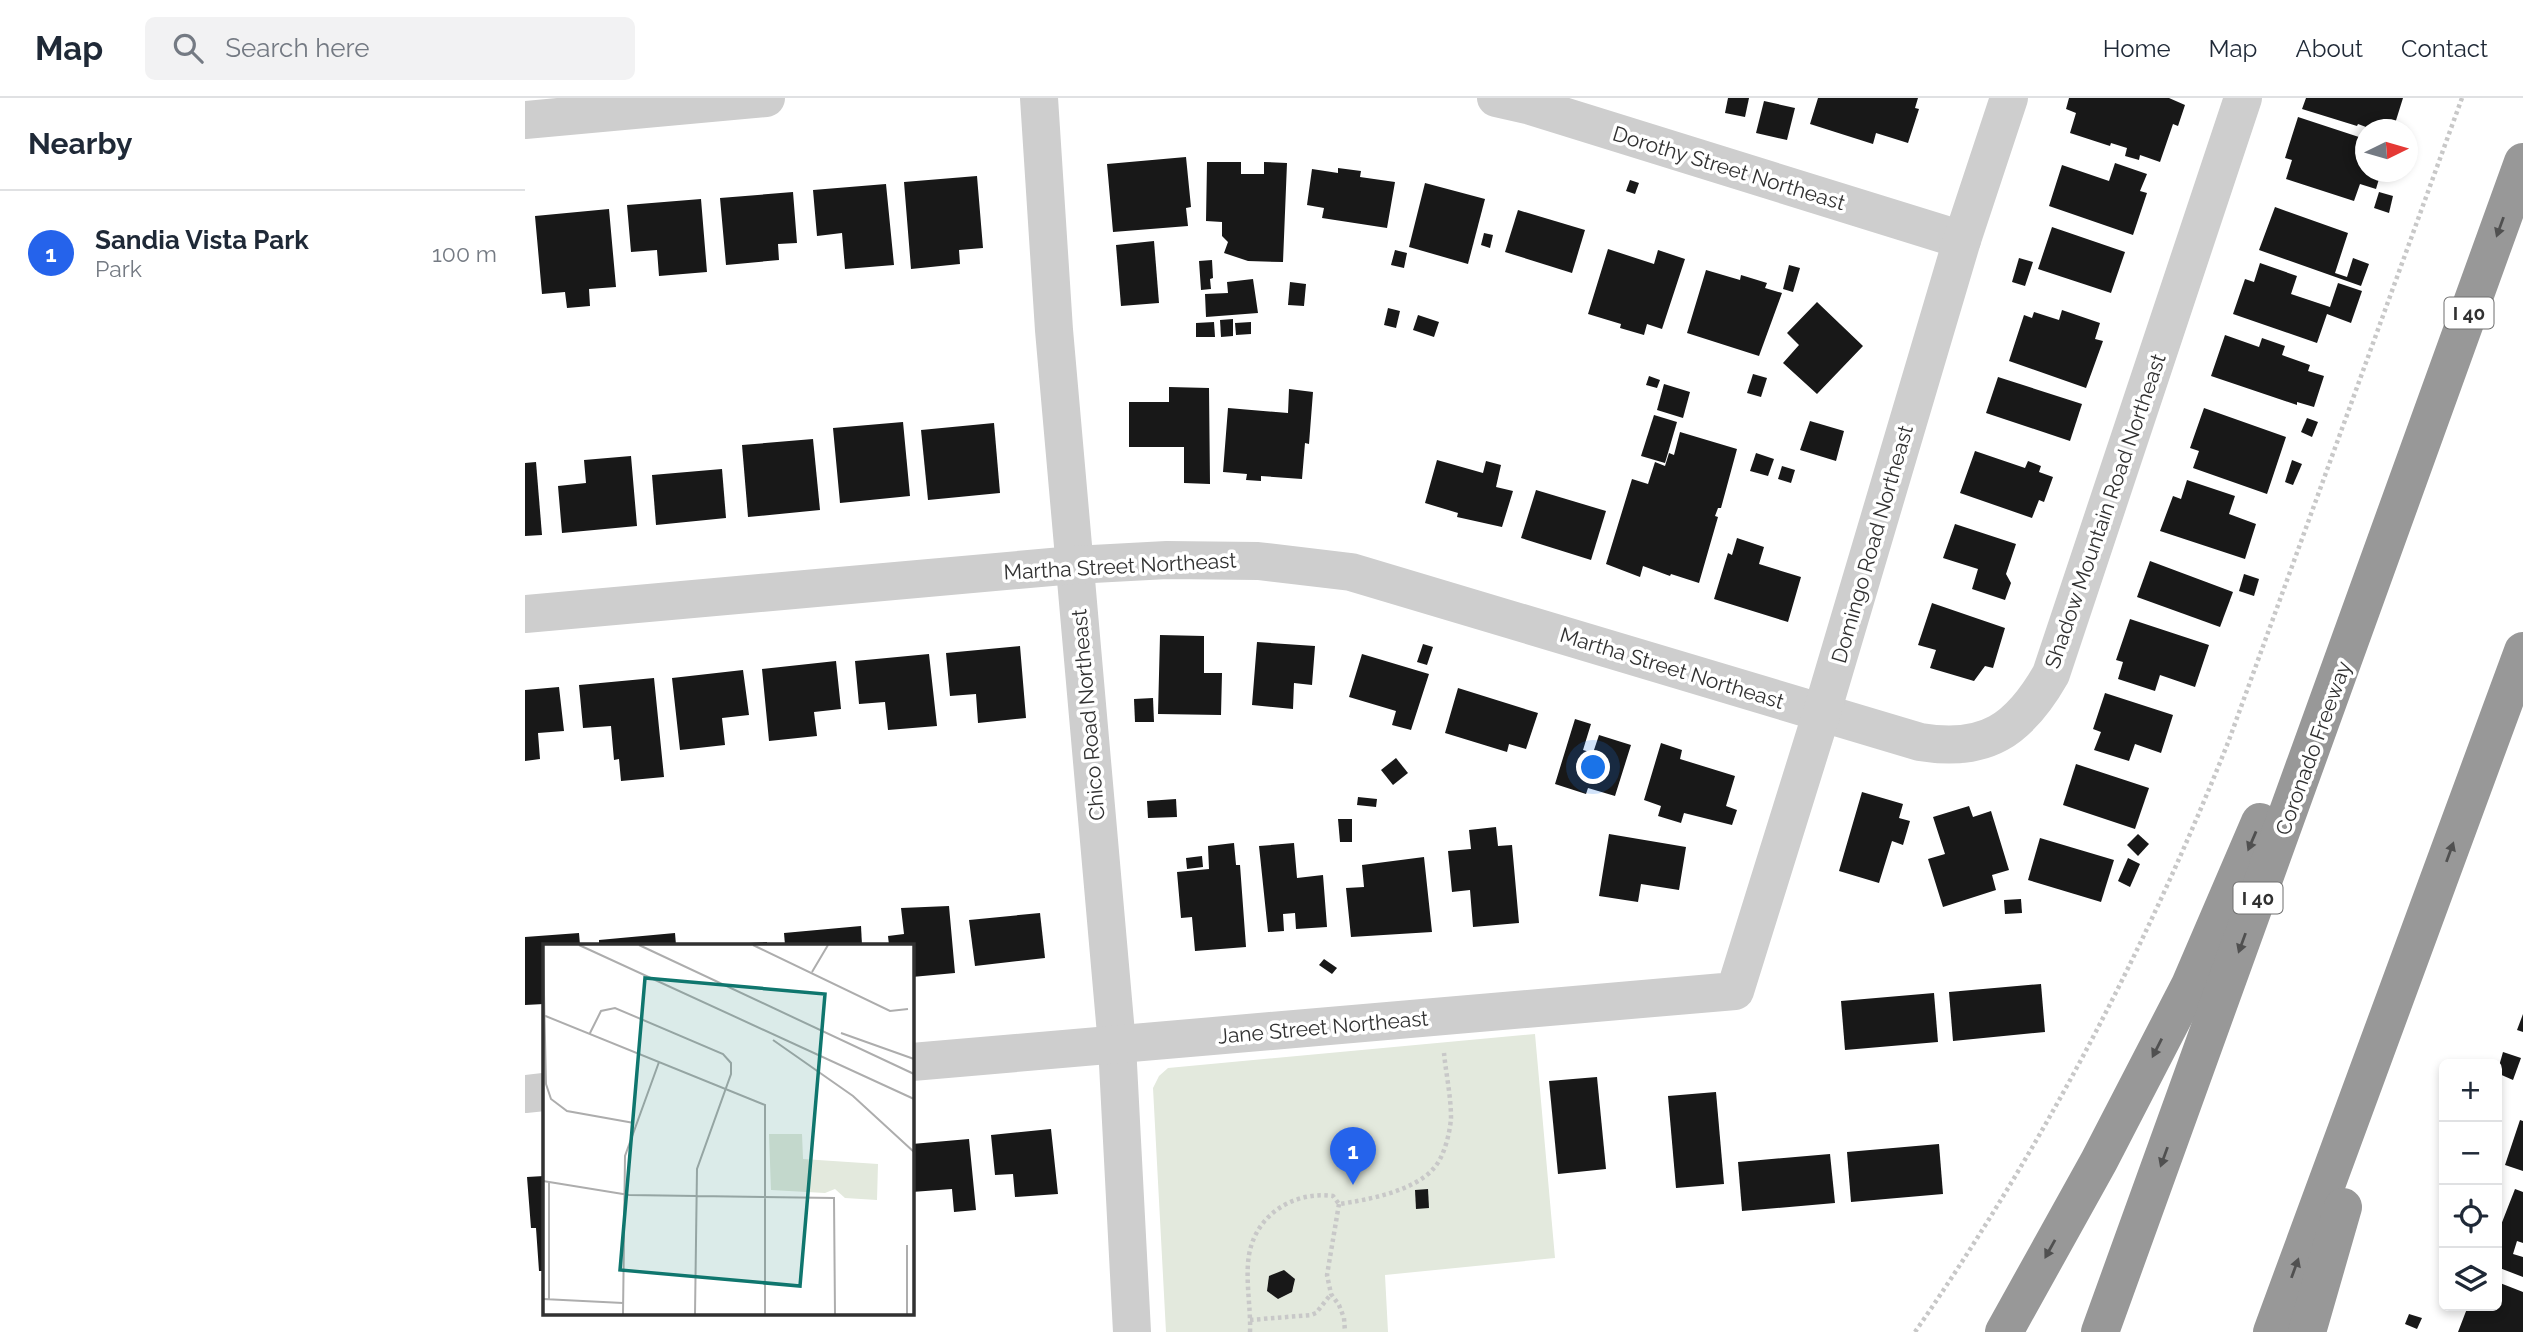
<!DOCTYPE html>
<html lang="en">
<head>
<meta charset="utf-8">
<style>
  body { margin:0; font-family:Raleway,sans-serif; background:#f2f2f3; color:#1f2937 }
  .controls { position:absolute; right:21px; bottom:21px; display:grid; overflow:hidden; border-radius:10px; box-shadow:0 4px 10px #0003 }
  .controls button { width:63px; height:63px; display:grid; place-items:center; padding:0; border:0; border-bottom:2px solid #e0e1e3; background:#fff; color:#1f2937; font:35px sans-serif }
  .compass { position:absolute; left:1830px; top:21px; width:63px; height:63px; border-radius:50%; background:#fff; box-shadow:0 4px 10px #0003; rotate:85deg }
  .you { position:absolute; left:1069px; top:670px; width:24px; height:24px; margin:-18px; border:5px solid #fff; border-radius:50%; background:#1a73e8; box-shadow:0 0 0 10px #1a73e833 }
  .badge { display:grid; place-items:center; width:46px; height:46px; border-radius:50%; background:#2563eb; color:#fff; font-size:23px; font-weight:700 }
  .pin { position:absolute; translate:-50% -58px; filter:drop-shadow(0 2px 4px #0008) }
  .pin::after { content:''; position:absolute; top:37px; width:24px; height:21px; background:inherit; clip-path:polygon(0 0,100% 0,50% 100%) }
  .list { margin:0; padding:0; list-style:none }
  h2 { display:flex; justify-content:space-between; align-items:center; height:91px; margin:0; padding:0 28px; font-size:30px }
  h2 small { font-size:23px; font-weight:400; color:#747a83 }
  .list li { display:grid; grid-template-columns:46px 1fr auto; gap:21px; align-items:center; box-sizing:border-box; height:126px; padding:0 28px; border-top:2px solid #e0e1e3 }
  .list b { display:block; font-size:26px; white-space:nowrap }
  .list p { margin:0; font-size:23px; white-space:nowrap; color:#747a83 }
  .list em { font-size:23px; font-style:normal; color:#747a83 }
  .icon { flex:none; width:38px; height:38px; fill:none; stroke:currentColor; stroke-width:2; stroke-linecap:round; stroke-linejoin:round }
  .map { position:relative; flex:none; width:1998px; height:1234px; overflow:hidden }
  header { display:flex; align-items:center; gap:42px; box-sizing:border-box; height:98px; padding:0 35px; background:#fff; border-bottom:2px solid #e0e1e3 }
  header strong { font-size:33px }
  nav { display:flex; gap:38px; margin-inline-start:auto; font-size:24px }
  .search { width:490px; height:63px; background:#f2f2f3; display:flex; align-items:center; gap:18px; box-sizing:border-box; padding:0 24px; border-radius:10px; color:#747a83; font-size:26px }
  main { display:flex }
  aside { flex:1; background:#fff }
  .map>svg:first-child { display:block }
  .green { fill:#e3e9dd }
  .building { fill:#181818 }
  .lines { fill:none; stroke-linecap:round; stroke-linejoin:round }
  .path { stroke:#c8c8c8; stroke-width:4.5; stroke-dasharray:3.5 3.5; stroke-linecap:butt }
  .street { stroke:#cecece; stroke-width:38 }
  .highway { stroke:#989898; stroke-width:38 }
  .oneway { fill:#505050 }
  .labels { text-anchor:middle; dominant-baseline:central; stroke-width:7; stroke-linejoin:round; paint-order:stroke }
  .shield { fill:#fff; stroke:#6f6f6f; stroke-width:2 }
  .shield-label { font-size:19px; font-weight:bold; fill:#313131 }
  .street-label { font-size:21px; fill:#313131; stroke:#fff }
  .inset-road { fill:none; stroke:#adadad; stroke-width:2 }
  .view { fill:#0f766e; fill-opacity:0.15; stroke:#0f766e; stroke-width:3.5 }
  .inset-edge { fill:none; stroke:#313131; stroke-width:3.5 }
</style>
</head>
<body>
<header>
<strong>Map</strong>
<div class="search"><svg class="icon" aria-label="search" viewBox="0 0 24 24"><circle cx="10" cy="10" r="6"/><path d="M15 15l6 6"/></svg>Search here</div>
<nav><a>Home</a><a>Map</a><a>About</a><a>Contact</a></nav>
</header>
<main>
<aside>
<h2>Nearby<small></small></h2>
<ul class="list">
<li><span class="badge">1</span><div><b>Sandia Vista Park</b><p>Park</p></div><em>100 m</em></li>
</ul>
</aside>
<div class="map">
<svg width="1998" height="1234" viewBox="0 0 1998 1234">
  <rect width="100%" height="100%" fill="#fff"/>
  <!-- green -->
  <path class="green" d="M1010,936l20,224 -170,17 3,57h-222l-13,-244 6,-12 9,-8z"/>
  <!-- building -->
  <g class="building">
    <path d="M1203,0h21l-4,19 -20,-4z"/>
    <path d="M1293,0h100l-3,10 4,1 -11,34 -32,-10 -3,11 -63,-20z"/>
    <path d="M1544,0h100l16,7 -7,21 -5,-2 -13,38 -20,-7 -1,5 -14,-4 2,-8 -16,-5 -1,3 -40,-13 6,-20 -10,-4z"/>
    <path d="M1781,0h97l-10,32h-19l-16,-6 -1,2 -55,-17z"/>
    <path d="M1239,3l31,7 -8,32 -31,-7z"/>
    <path d="M1773,19l67,22v33h16l-5,17 -16,-5 -6,17 -68,-22 6,-19 -7,-2z"/>
    <path d="M1882,52l6,2 -3,12 -3,-1z"/>
    <path d="M661,59l5,50 -5,1 2,18 -75,6 -6,-68z"/>
    <path d="M682,64h34v12h23v-12l23,1 -4,99 -35,-1 -24,-8 4,-11 -6,-6v-14l-16,-1z"/>
    <path d="M1590,65l32,11 -7,17 7,2 -14,42 -84,-29 13,-41 47,16z"/>
    <path d="M813,70l23,3 -1,6 35,5 -8,46 -65,-10 2,-10 -17,-3 5,-36 26,4z"/>
    <path d="M452,78l6,72 -24,2 1,14 -49,5 -7,-87z"/>
    <path d="M1105,82l9,3 -4,11 -9,-3z"/>
    <path d="M900,85l60,16 -17,65 -59,-17z"/>
    <path d="M361,86l8,81 -49,4 -3,-36 -25,3 -4,-46z"/>
    <path d="M268,94l4,51 -19,1 1,16 -53,5 -6,-67z"/>
    <path d="M1854,94l14,4 -4,17 -15,-5z"/>
    <path d="M176,101l6,73 -48,4 -2,-26 -26,2 -4,-47z"/>
    <path d="M1750,109l73,26 -13,40 12,4 6,-19 16,6 -8,22 -102,-36z"/>
    <path d="M84,111l7,78 -27,2 1,17 -23,2 -2,-16 -23,2 -7,-78z"/>
    <path d="M993,112l67,20 -13,43 -67,-21z"/>
    <path d="M1527,129l73,25 -14,41 -73,-24z"/>
    <path d="M959,135l9,2 -3,13 -9,-3z"/>
    <path d="M629,143l5,62 -38,3 -5,-61z"/>
    <path d="M1083,151l46,15 4,-14 27,9 -23,70 -15,-5 -3,11 -24,-7 1,-4 -33,-10z"/>
    <path d="M870,152l12,3 -3,15 -13,-3z"/>
    <path d="M1494,160l14,4 -8,24 -13,-4z"/>
    <path d="M687,162l1,18 -3,1 1,10 -10,1 -2,-29z"/>
    <path d="M1735,165l37,13 -6,18 39,13 8,-24 24,8 -11,32 -24,-9 -10,29 -84,-29 12,-35 9,3z"/>
    <path d="M1264,167l11,3 -7,24 -10,-3z"/>
    <path d="M1181,172l34,10 1,-5 26,8 -2,5 17,5 -23,63 -72,-23z"/>
    <path d="M728,181l5,34 -52,4 -1,-23 23,-1 -1,-11z"/>
    <path d="M765,184l16,2 -2,22 -16,-1z"/>
    <path d="M1292,204l46,44 -46,48 -34,-31 16,-18 -12,-12z"/>
    <path d="M863,210l12,3 -4,17 -12,-3z"/>
    <path d="M1537,212l38,13 -5,16 8,2 -17,47 -77,-27 15,-46 8,3 2,-6 25,8z"/>
    <path d="M893,217l21,7 -5,15 -21,-7z"/>
    <path d="M708,221v17l-12,1 -1,-17z"/>
    <path d="M689,224l1,15h-19v-14z"/>
    <path d="M726,224v12l-15,1 -1,-12z"/>
    <path d="M1700,237l34,12 3,-9 23,8 -3,9 28,10 -2,6 16,5 -10,31 -17,-5v3l-86,-29z"/>
    <path d="M1228,276l14,4 -6,19 -14,-4z"/>
    <path d="M1124,278l11,4 -3,8 -11,-3z"/>
    <path d="M1473,279l84,27 -12,37 -84,-28z"/>
    <path d="M1139,286l26,8 -7,26 -26,-8z"/>
    <path d="M644,289l40,1 1,96 -26,-1v-36h-55v-45h40z"/>
    <path d="M764,291l24,3 -4,52 -4,-1 -3,36 -41,-3v5l-15,-1 1,-6 -24,-2 5,-64 60,5z"/>
    <path d="M1679,310l82,29 -19,57 -74,-26 6,-17 -9,-3z"/>
    <path d="M1129,317l23,7 -12,41 -24,-7z"/>
    <path d="M1782,320l11,4 -6,15 -11,-5z"/>
    <path d="M1285,323l34,10 -8,30 -36,-11z"/>
    <path d="M378,324l7,74 -70,7 -7,-75z"/>
    <path d="M469,325l6,70 -72,7 -7,-70z"/>
    <path d="M1155,334l57,17 -16,59h-3l-3,8 3,1 -19,66 -28,-9 -1,2 -27,-10 -3,11 -34,-13 26,-85 16,5 7,-22 10,4 4,-13 5,2z"/>
    <path d="M288,341l7,71 -72,7 -6,-72z"/>
    <path d="M1450,353l50,17 3,-7 13,5 -2,6 14,5 -9,25 -5,-2 -7,18 -72,-25z"/>
    <path d="M1231,355l18,6 -6,17 -18,-5z"/>
    <path d="M106,358l6,70 -75,7 -4,-47 28,-3 -2,-23z"/>
    <path d="M912,362l46,13 3,-12 15,4 -5,22 17,4 -11,36 -45,-10 1,-4 -33,-10z"/>
    <path d="M1767,362l10,4 -9,21 -8,-3z"/>
    <path d="M11,364l6,73 -17,1v-73z"/>
    <path d="M1257,368l13,4 -4,13 -13,-4z"/>
    <path d="M197,371l4,49 -70,7 -4,-50z"/>
    <path d="M1662,382l48,16 -6,18 27,10 -11,35 -85,-28 13,-35 8,3z"/>
    <path d="M1011,392l70,21 -15,49 -70,-22z"/>
    <path d="M1430,426l61,20 -10,30 5,9 -6,17 -33,-11 6,-20 -35,-11z"/>
    <path d="M1212,440l27,9 -5,17 42,13 -13,45 -74,-23 14,-46 4,2z"/>
    <path d="M1625,463l83,31 -13,35 -83,-30z"/>
    <path d="M1719,476l15,5 -5,17 -15,-5z"/>
    <path d="M1407,505l73,25 -12,40 -8,-2 -11,15 -44,-13 6,-18 -18,-5z"/>
    <path d="M1605,521l79,26 -14,42 -35,-12 -5,16 -37,-12 5,-17 -7,-2z"/>
    <path d="M635,537l44,1v37h18l-1,42 -63,-1z"/>
    <path d="M732,544l58,4 -3,39 -18,-2 -1,26 -41,-4z"/>
    <path d="M898,546l10,3 -6,18 -10,-3z"/>
    <path d="M495,548l6,72 -48,5 -2,-29 -26,2 -4,-43z"/>
    <path d="M404,556l8,72 -49,4 -3,-28 -26,2 -4,-43z"/>
    <path d="M837,556l67,20 -18,56 -19,-5 4,-14 -47,-14z"/>
    <path d="M311,563l5,48 -27,3 3,24 -48,5 -7,-72z"/>
    <path d="M218,572l6,45 -27,3 3,27 -45,5 -8,-72z"/>
    <path d="M129,580l10,99 -43,4 -2,-22 -5,1 -3,-34 -28,2 -4,-43z"/>
    <path d="M34,589l5,44 -26,2 2,26 -15,2v-71z"/>
    <path d="M933,590l80,25 -12,36 -17,-5 -2,8 -62,-19z"/>
    <path d="M1580,595l68,22 -12,38 -26,-9 -6,17 -35,-11 7,-18 -8,-3z"/>
    <path d="M628,600l1,24h-19l-1,-23z"/>
    <path d="M1050,621l16,5 -8,26 10,3 6,-18 32,10 -16,51 -27,-8 -2,6 -31,-10z"/>
    <path d="M1136,645l21,7 -2,9 55,17 -9,30 11,4 -5,15 -48,-12 -3,10 -23,-7 3,-10 -17,-6z"/>
    <path d="M871,660l12,15 -15,12 -12,-15z"/>
    <path d="M1551,666l73,24 -14,41 -72,-24z"/>
    <path d="M1337,694l41,12 -4,14 11,3 -7,24 -11,-4 -13,42 -40,-12z"/>
    <path d="M833,699l19,2 -1,8 -19,-2z"/>
    <path d="M651,701l1,18 -29,1 -1,-17z"/>
    <path d="M1444,708l4,11 18,-6 18,59 -17,5 4,15 -53,17 -15,-48 17,-5 -12,-37z"/>
    <path d="M813,721h14v23h-12z"/>
    <path d="M971,729l2,19 14,-1 7,78 -46,4 -3,-37 -18,2 -4,-41 23,-2 -2,-19z"/>
    <path d="M1084,736l77,13 -7,43 -38,-6 -3,18 -39,-6z"/>
    <path d="M1613,736l11,10 -11,12 -11,-11z"/>
    <path d="M1515,740l74,22 -13,42 -73,-22z"/>
    <path d="M709,745l2,22h4l6,82 -51,4 -3,-34 -11,1 -4,-46 32,-3 -1,-23z"/>
    <path d="M769,745l3,35 26,-3 4,52 -31,2 -1,-16 -12,1 1,17 -16,1 -9,-86z"/>
    <path d="M677,758l1,11 -16,2 -1,-11z"/>
    <path d="M899,759l8,75 -81,5 -5,-49 18,-1 -2,-22z"/>
    <path d="M1603,760l12,6 -10,23 -12,-6z"/>
    <path d="M1496,801l1,14 -17,1 -1,-14z"/>
    <path d="M424,808l6,67 -43,4v-32h-23l-1,-9 16,-2 -3,-26z"/>
    <path d="M515,815l5,45 -70,8 -6,-46z"/>
    <path d="M336,828l1,19h-77l-1,-12z"/>
    <path d="M54,835l1,12h-36v59l-19,1v-68z"/>
    <path d="M150,835l1,12h-77v-5z"/>
    <path d="M242,844v3h-18v-2z"/>
    <path d="M799,861l13,9 -5,6 -13,-9z"/>
    <path d="M1516,886l4,48 -92,9 -4,-49z"/>
    <path d="M1409,895l4,49 -93,8 -4,-49z"/>
    <path d="M1998,916v18l-6,-2z"/>
    <path d="M1978,954l18,6 -8,22 -16,-7z"/>
    <path d="M1072,979l9,92 -48,5 -9,-93z"/>
    <path d="M1191,994l8,92 -48,4 -8,-92z"/>
    <path d="M1995,1022l3,1v50l-18,-6z"/>
    <path d="M526,1031l7,65 -43,3 -2,-23 -18,1 -4,-40z"/>
    <path d="M444,1041l7,71 -22,2 -2,-23 -40,3v-48z"/>
    <path d="M1414,1046l4,50 -92,8 -4,-50z"/>
    <path d="M1305,1056l5,49 -93,8 -4,-49z"/>
    <path d="M19,1078v95h-5l-3,-43h-5l-4,-51z"/>
    <path d="M903,1091l1,19 -13,1 -1,-19z"/>
    <path d="M1990,1091l8,3v51l-6,-2 -4,13 10,3v20l-26,-10v-38l2,1z"/>
    <path d="M759,1172l11,9 -3,13 -14,7 -11,-8 2,-15z"/>
    <path d="M1975,1185l23,9v40h-65l10,-26h29v-14z"/>
    <path d="M1884,1216l13,4 -5,11 -12,-5z"/>
  </g>
  <g class="lines">
    <!-- path -->
    <g class="path">
      <path d="M814,1106l-12,71 4,19 8,11 5,13 1,14"/>
      <path d="M725,1222l61,-5 5,-2 15,-19"/>
      <path d="M725,1234c1,-25 -5,-52 -1,-77 7,-41 45,-64 84,-59l6,8c28,-4 76,-13 95,-36 10,-11 16,-35 17,-50 0,-22 -5,-44 -7,-65"/>
      <path d="M1390,1234c128,-185 231,-383 314,-592l233,-642"/>
    </g>
    <!-- street -->
    <g class="street">
      <path d="M514,0l15,232 63,715 15,287"/>
      <path d="M971,0l35,8 431,134"/>
      <path d="M0,22l241,-22"/>
      <path d="M0,516l549,-49 93,-5 91,1 93,11 569,170c66,11 99,-12 131,-68l192,-576"/>
      <path d="M387,964l823,-71 87,-279 140,-472 47,-142"/>
      <path d="M0,996l19,-2"/>
    </g>
    <!-- highway -->
    <g class="highway">
      <path d="M1479,1234l95,-171 91,-176 70,-163"/>
      <path d="M1575,1234l423,-1170"/>
      <path d="M1747,1234l251,-681"/>
      <path d="M1782,1234l36,-125"/>
    </g>
  </g>
  <!-- one-way arrows -->
  <defs><path id="oneway-solid" d="M-6-.8H1V-3.2L6.5 0L1 3.2V.8H-6Z" transform="scale(1.75)"/></defs>
  <g class="oneway">
    <use href="#oneway-solid" transform="translate(1975 129) rotate(110)"/>
    <use href="#oneway-solid" transform="translate(1727 743) rotate(113)"/>
    <use href="#oneway-solid" transform="translate(1925 754) rotate(-70)"/>
    <use href="#oneway-solid" transform="translate(1717 845) rotate(110)"/>
    <use href="#oneway-solid" transform="translate(1632 950) rotate(117)"/>
    <use href="#oneway-solid" transform="translate(1639 1059) rotate(110)"/>
    <use href="#oneway-solid" transform="translate(1525 1151) rotate(119)"/>
    <use href="#oneway-solid" transform="translate(1770 1170) rotate(-70)"/>
  </g>
  <g class="labels">
    <!-- shield labels -->
    <g class="shield">
      <rect x="1919.5" y="199.5" width="49" height="31" rx="5"/>
      <rect x="1708.5" y="784.5" width="49" height="31" rx="5"/>
    </g>
    <g class="shield-label">
      <text x="1944" y="215">I 40</text>
      <text x="1733" y="800">I 40</text>
    </g>
    <!-- street labels -->
    <g class="street-label">
      <text transform="translate(1204 70) rotate(17)">Dorothy Street Northeast</text>
      <text transform="translate(1580 413) rotate(-71)">Shadow Mountain Road Northeast</text>
      <text transform="translate(1347 446) rotate(-74)">Domingo Road Northeast</text>
      <text transform="translate(595 468) rotate(-3)">Martha Street Northeast</text>
      <text transform="translate(1147 570) rotate(17)">Martha Street Northeast</text>
      <text transform="translate(563 617) rotate(-95)">Chico Road Northeast</text>
      <text transform="translate(1788 650) rotate(-70)">Coronado Freeway</text>
      <text transform="translate(798 929) rotate(-5)">Jane Street Northeast</text>
    </g>
  </g>
  <!-- overview -->
  <g transform="translate(18 846)">
    <rect width="371" height="371" fill="#fff"/>
    <path d="M226,190h33l1,25 75,5 -1,36 -32,-2 -10,-9 -10,4 -54,-3z" fill="#e3e9dd"/>
    <path class="inset-road" d="M36,1l335,154M96,1l275,129M210,1l137,66 18,-2M0,5l3,135 5,15 16,12 67,12M269,28l16,-27M0,71l222,90v209M47,89l11,-22 14,-3 108,46 8,9v11l-34,95 -2,145M298,89l73,26M230,96l80,56 61,56M0,237l86,14 205,3 1,116M6,238v117M364,301v69M0,355l80,4M80,370l2,-158 34,-94"/>
    <path class="view" d="M102,34l180,16 -25,292 -180,-16z"/>
    <rect width="371" height="371" class="inset-edge"/>
  </g>
</svg>
<div class="controls">
<button>+</button>
<button>−</button>
<button><svg class="icon" aria-label="locate" viewBox="0 0 24 24"><circle cx="12" cy="12" r="6"/><path d="M12 2v4M12 18v4M2 12h4M18 12h4"/></svg></button>
<button><svg class="icon" aria-label="layers" viewBox="0 0 24 24"><path d="M12 4l9 5-9 5-9-5zM3 14l9 5 9-5"/></svg></button>
</div>
<svg class="compass" viewBox="-18 -18 36 36"><path d="M0-13l5 13h-10z" fill="#e53935"/><path d="M0 13l5-13h-10z" fill="#747a83"/></svg>
<div class="you"></div>
<div class="pin badge" style="left:828px;top:1087px">1</div>
</div>
</main>
</body>
</html>
